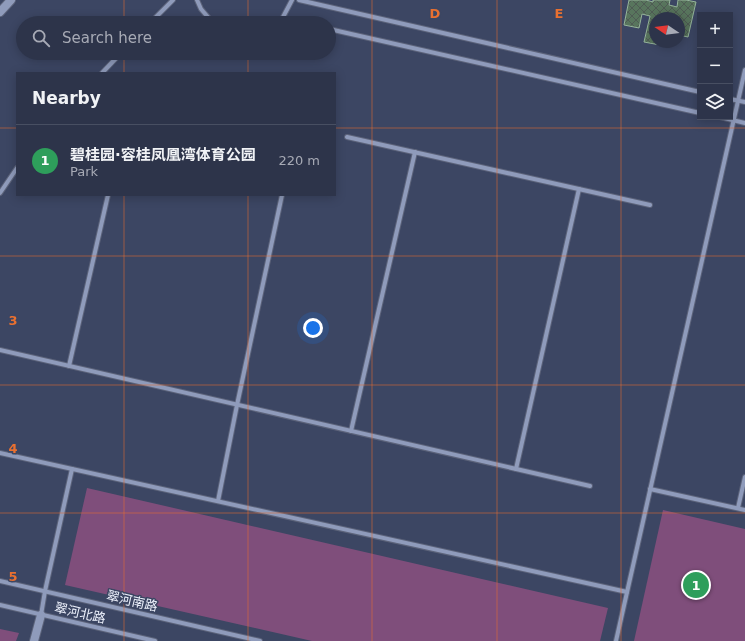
<!DOCTYPE html>
<html lang="en">
<head>
<meta charset="utf-8">
<style>
  body { margin:0; font-family:"DejaVu Sans","Noto Sans SC",sans-serif; background:#353c51; color:#f1f3f6 }
  .controls { position:absolute; right:12px; top:12px; display:grid; overflow:hidden; border-radius:0px; box-shadow:0 2px 10px #0003 }
  .controls button { width:36px; height:36px; display:grid; place-items:center; padding:0; border:0; border-bottom:1px solid #484f62; background:#2d344a; color:#f1f3f6; font:20px sans-serif }
  .compass { position:absolute; left:649px; top:12px; width:36px; height:36px; border-radius:50%; background:#2d344a; box-shadow:0 2px 10px #0003; rotate:283deg }
  .you { position:absolute; left:313px; top:328px; width:14px; height:14px; margin:-10px; border:3px solid #fff; border-radius:50%; background:#1a73e8; box-shadow:0 0 0 6px #1a73e833 }
  .badge { display:grid; place-items:center; width:26px; height:26px; border-radius:50%; background:#8abfa5; color:#fff; font-size:13px; font-weight:700 }
  .pin { position:absolute; translate:-50% -50%; border:2px solid #fff; box-shadow:0 1px 4px #0006 }
  .list { margin:0; padding:0; list-style:none }
  h2 { display:flex; justify-content:space-between; align-items:center; height:52px; margin:0; padding:0 16px; font-size:17px }
  h2 small { font-size:13px; font-weight:400; color:#a7aab5 }
  .list li { display:grid; grid-template-columns:26px 1fr auto; gap:12px; align-items:center; box-sizing:border-box; height:72px; padding:0 16px; border-top:1px solid #484f62 }
  .list b { display:block; font-size:15px; white-space:nowrap }
  .list p { margin:0; font-size:13px; white-space:nowrap; color:#a7aab5 }
  .list em { font-size:13px; font-style:normal; color:#a7aab5 }
  .icon { flex:none; width:22px; height:22px; fill:none; stroke:currentColor; stroke-width:2; stroke-linecap:round; stroke-linejoin:round }
  .map { position:relative; flex:none; width:745px; height:641px; overflow:hidden }
  .search { position:absolute; background:#2d344a; box-shadow:0 2px 10px #0003; left:16px; top:16px; width:320px; height:44px; display:flex; align-items:center; gap:10px; box-sizing:border-box; padding:0 14px; border-radius:22px; color:#a7aab5; font-size:15px }
  .panel { position:absolute; background:#2d344a; box-shadow:0 2px 10px #0003; left:16px; top:72px; width:320px; height:124px; border-radius:0px }
  .map>svg:first-child { display:block }
  .green { fill:#7f4e7b }
  .building { fill:url(#building-cross-hatch); stroke:#95b49a }
  .lines { fill:none; stroke-linecap:round; stroke-linejoin:round }
  .street-casing { stroke:#5c637a; stroke-width:6 }
  .secondary-casing { stroke:#5c637a; stroke-width:10 }
  .street { stroke:#8f9bbb; stroke-width:4 }
  .secondary { stroke:#8f9bbb; stroke-width:8 }
  .grid { fill:none; stroke:#e97030; stroke-width:1; stroke-opacity:0.55 }
  .labels { text-anchor:middle; dominant-baseline:central; stroke-width:3; stroke-linejoin:round; paint-order:stroke }
  .street-label { font-size:13px; fill:#edf1fc; stroke:#3c4663 }
  .grid-label { font-size:13px; text-anchor:middle; font-weight:bold; fill:#e97030; stroke:#3c4663; stroke-width:3; stroke-linejoin:round; paint-order:stroke }
</style>
</head>
<body>
<div class="map">
<svg width="745" height="641" viewBox="0 0 745 641">
  <defs>
    <pattern id="building-cross-hatch" width="8" height="8" patternUnits="userSpaceOnUse"><rect width="8" height="8" fill="#58755d"/><path d="M0 0l8 8M0 8l8-8" fill="none" stroke="#4f5c54"/></pattern>
  </defs>
  <rect width="100%" height="100%" fill="#3c4663"/>
  <!-- green -->
  <g class="green">
    <path d="M87,488l521,120 -8,33h-288l-247,-56z"/>
    <path d="M663,510l82,19v112h-111z"/>
    <path d="M0,629l19,4 -3,8h-16z"/>
  </g>
  <!-- building -->
  <path class="building" d="M629,0h17l7,2v-2h17l-1,5 8,2 1,-7h8l10,2 -8,35 -9,-2v-17h-24v24h6l-1,3 -16,-3 6,-26 -8,-2 -3,14 -15,-3z"/>
  <g class="lines">
    <!-- street casing -->
    <g class="street-casing">
      <g id="street">
        <path d="M197,0l4,9 12,14"/>
        <path d="M299,0l401,92"/>
        <path d="M282,19l20,4"/>
        <path d="M150,23l23,-23"/>
        <path d="M276,23l6,-4 10,-19"/>
        <path d="M329,29l371,84"/>
        <path d="M102,73l19,-20"/>
        <path d="M730,99l15,3"/>
        <path d="M720,117l25,6"/>
        <path d="M347,137l303,68"/>
        <path d="M0,193l17,-25"/>
        <path d="M0,350l590,136"/>
        <path d="M69,366l39,-171"/>
        <path d="M351,431l64,-279"/>
        <path d="M0,453l627,139"/>
        <path d="M516,469l63,-280"/>
        <path d="M650,489l95,21"/>
        <path d="M218,501l19,-96 45,-210"/>
        <path d="M738,508l7,-31"/>
        <path d="M0,581l260,60"/>
        <path d="M0,605l155,36"/>
        <path d="M41,615l4,-24 27,-122"/>
        <path d="M616,641l129,-571"/>
      </g>
    </g>
    <!-- secondary casing -->
    <g class="secondary-casing">
      <g id="secondary">
        <path d="M0,12l11,-12"/>
        <path d="M34,641l7,-26"/>
      </g>
    </g>
    <!-- street -->
    <use href="#street" class="street"/>
    <!-- secondary -->
    <use href="#secondary" class="secondary"/>
  </g>
  <!-- grid -->
  <path class="grid" d="M124,0v23M248,0v23M372,0v641M497,0v641M621,0v641M124,53v20M248,53v20M0,128h17M335,128h410M124,195v446M248,195v446M0,256h745M0,385h745M0,513h745"/>
  <g class="labels">
    <!-- street labels -->
    <g class="street-label">
      <text transform="translate(132 601) rotate(13)">翠河南路</text>
      <text transform="translate(80 613) rotate(13)">翠河北路</text>
    </g>
  </g>
  <g class="grid-label">
    <text x="435" y="18">D</text>
    <text x="559" y="18">E</text>
    <text x="13" y="325">3</text>
    <text x="13" y="453">4</text>
    <text x="13" y="581">5</text>
  </g>
</svg>
<div class="controls">
<button>+</button>
<button>−</button>
<button><svg class="icon" aria-label="layers" viewBox="0 0 24 24"><path d="M12 4l9 5-9 5-9-5zM3 14l9 5 9-5"/></svg></button>
</div>
<svg class="compass" viewBox="-18 -18 36 36"><path d="M0-13l5 13h-10z" fill="#e53935"/><path d="M0 13l5-13h-10z" fill="#a7aab5"/></svg>
<div class="you"></div>
<div class="pin badge" style="left:696px;top:585px;background:#2e9e5b">1</div>
<div class="search"><svg class="icon" aria-label="search" viewBox="0 0 24 24"><circle cx="10" cy="10" r="6"/><path d="M15 15l6 6"/></svg>Search here</div>
<section class="panel">
<h2>Nearby<small></small></h2>
<ul class="list">
<li><span class="badge" style="background:#2e9e5b">1</span><div><b>碧桂园·容桂凤凰湾体育公园</b><p>Park</p></div><em>220 m</em></li>
</ul>
</section>
</div>
</body>
</html>
